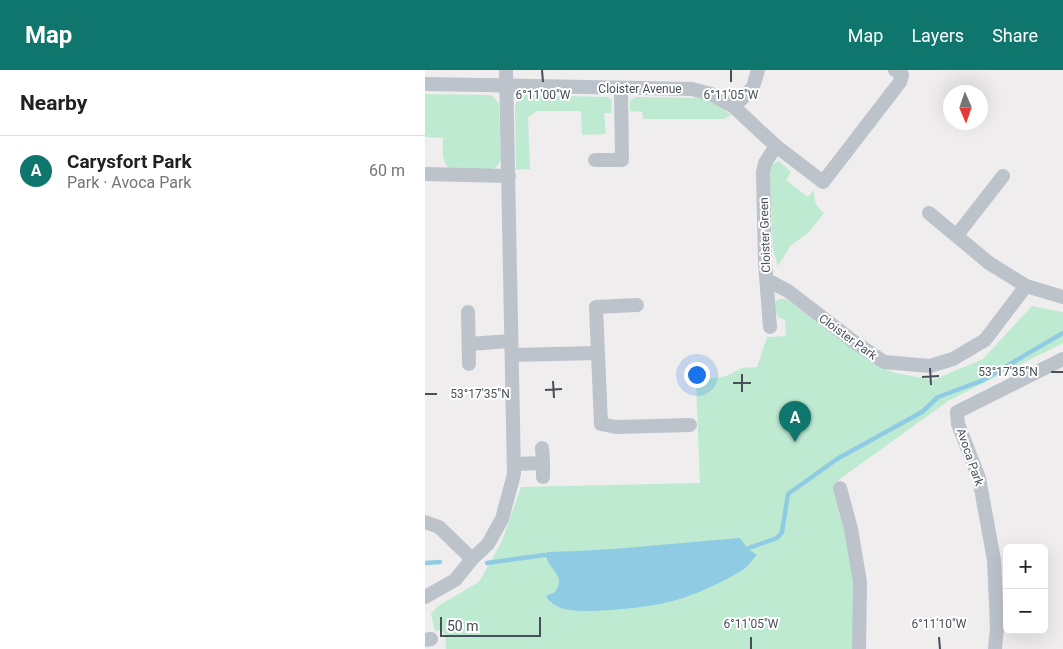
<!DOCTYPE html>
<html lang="en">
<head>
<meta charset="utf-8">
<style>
  body { margin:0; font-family:Roboto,sans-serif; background:#f2f2f2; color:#202124 }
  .controls { position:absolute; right:15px; bottom:15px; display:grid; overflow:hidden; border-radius:8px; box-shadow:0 5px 20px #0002 }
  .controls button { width:45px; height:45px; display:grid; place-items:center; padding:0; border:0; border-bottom:1px solid #e0e0e0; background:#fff; color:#202124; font:25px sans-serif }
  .compass { position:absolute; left:518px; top:15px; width:45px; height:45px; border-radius:50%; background:#fff; box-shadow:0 5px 20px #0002; rotate:178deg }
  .scale { position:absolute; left:15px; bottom:12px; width:101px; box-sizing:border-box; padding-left:5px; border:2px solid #474f58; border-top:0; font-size:14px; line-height:18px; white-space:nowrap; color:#474f58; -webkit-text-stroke:4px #fff; paint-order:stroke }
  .you { position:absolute; left:271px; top:304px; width:18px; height:18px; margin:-12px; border:4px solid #fff; border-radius:50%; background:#1a73e8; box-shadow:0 0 0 8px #1a73e833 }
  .badge { display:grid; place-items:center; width:32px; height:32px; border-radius:50%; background:#0f766e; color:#fff; font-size:16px; font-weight:700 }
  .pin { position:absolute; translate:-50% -41px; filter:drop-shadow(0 1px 2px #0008) }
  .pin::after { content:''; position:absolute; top:26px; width:18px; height:15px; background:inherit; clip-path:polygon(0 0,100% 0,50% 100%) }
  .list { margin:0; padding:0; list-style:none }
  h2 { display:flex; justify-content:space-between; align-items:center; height:65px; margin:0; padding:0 20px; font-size:21px }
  h2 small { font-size:16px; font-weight:400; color:#757577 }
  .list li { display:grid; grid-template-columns:32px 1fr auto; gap:15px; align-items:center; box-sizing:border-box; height:70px; padding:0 20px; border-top:1px solid #e0e0e0 }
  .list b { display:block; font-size:19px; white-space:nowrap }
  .list p { margin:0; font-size:16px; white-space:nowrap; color:#757577 }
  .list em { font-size:16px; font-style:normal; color:#757577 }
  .map { position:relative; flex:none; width:638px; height:579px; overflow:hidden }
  header { display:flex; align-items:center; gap:30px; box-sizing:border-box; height:70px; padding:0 25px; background:#0f766e; color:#fff }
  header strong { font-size:24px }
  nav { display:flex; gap:28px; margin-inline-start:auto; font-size:18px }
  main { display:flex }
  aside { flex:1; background:#fff }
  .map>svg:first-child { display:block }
  .green { fill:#beead2 }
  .water { fill:#8fcce3 }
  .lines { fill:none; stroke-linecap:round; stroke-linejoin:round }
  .stream { stroke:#8fcce3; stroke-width:4.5 }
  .minor { stroke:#bcc3cb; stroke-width:14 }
  .ticks { fill:none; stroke:#474f58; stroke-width:2 }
  .labels { text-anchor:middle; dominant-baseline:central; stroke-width:4; stroke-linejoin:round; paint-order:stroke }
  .street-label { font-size:12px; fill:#474f58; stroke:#fff }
  .ticks-label { font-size:12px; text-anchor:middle; fill:#474f58; stroke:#fff; stroke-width:4; stroke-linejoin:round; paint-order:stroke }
</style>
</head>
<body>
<header>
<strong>Map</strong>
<nav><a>Map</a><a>Layers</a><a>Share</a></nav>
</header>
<main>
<aside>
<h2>Nearby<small></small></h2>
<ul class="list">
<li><span class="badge">A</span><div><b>Carysfort Park</b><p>Park · Avoca Park</p></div><em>60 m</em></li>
</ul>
</aside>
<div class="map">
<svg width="638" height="579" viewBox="0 0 638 579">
  <rect width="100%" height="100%" fill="#efeded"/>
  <!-- green -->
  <g class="green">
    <path d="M0,24l64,1 5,2 5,7 2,55 -3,6 -5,4h-43c-9,-7 -7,-20 -7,-31l-18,-1z"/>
    <path d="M101,25l80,2 6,3 -1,13h-7l2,21 -24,1 -1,-24h-44l-9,6 2,52 -14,1 -1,-63 2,-7z"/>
    <path d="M211,27l68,1 17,9 10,8 -7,4h-81l-1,-7 -12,-1v-11z"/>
    <path d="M354,91l12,11 -5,8 22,17 6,-7c0,10 1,16 10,23l-16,20 -17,12 -13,21 -5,-16 -3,-66v-16l3,-4z"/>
    <path d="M354,229h6l5,3 87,64 19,7 37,7 50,-21 49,-53 31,6v31l-115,58 -115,83c4,22 11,43 16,64 7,34 5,67 3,101h-406l-1,-14 -4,-5 -6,1 -4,-17 7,-8 41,-24 23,-41 19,-54 179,-4 -4,-102 30,-5 16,-8 15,-1 10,-30 19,-1 -1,-16 -7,-3 -3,-5v-10z"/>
  </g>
  <!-- water -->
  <path class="water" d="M315,468l8,11 9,6c-5,5 -10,13 -16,16 -20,12 -54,28 -77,32 -20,5 -86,12 -103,5 -6,-2 -12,-7 -15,-12l9,-4c14,-18 -12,-24 -8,-40 64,-1 128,-9 193,-14z"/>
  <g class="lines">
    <!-- stream -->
    <g class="stream">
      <path d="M318,480l34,-12 5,-6 6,-38 49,-35 85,-47 16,-15 43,-16 82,-48"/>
      <path d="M0,493l15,-1"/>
      <path d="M62,493l58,-8 5,2"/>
    </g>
    <!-- minor -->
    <g class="minor">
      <path d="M0,14l267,5 19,5 23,13 42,39 47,36 77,-100 2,-7 -7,-5"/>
      <path d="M309,37l19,-20 5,-17"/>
      <path d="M170,90h27l-1,-71"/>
      <path d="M0,104l84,2"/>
      <path d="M504,143l60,50 37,23 37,11"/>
      <path d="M532,165l46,-59"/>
      <path d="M342,210l21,11 65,50 31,21 46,4 23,-7 32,-19 41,-54"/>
      <path d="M212,235l-41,2 5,117 15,3 74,-2"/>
      <path d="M43,242l1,52"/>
      <path d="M345,257l-5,-64 -2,-91 2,-9 11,-17"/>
      <path d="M44,274l42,-3"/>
      <path d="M87,285l85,-2"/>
      <path d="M117,378l1,15"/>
      <path d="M89,394l29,-1v14"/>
      <path d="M415,418l11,41 9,53 -1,67"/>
      <path d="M0,452l14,5 33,32"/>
      <path d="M0,527l30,-17 17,-21 16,-15 14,-25 12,-45 -8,-404"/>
      <path d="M0,570l6,-1"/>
      <path d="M570,579l2,-22 -3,-67 -15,-82 -21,-54 -1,-12 106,-53"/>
    </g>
  </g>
  <!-- ticks -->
  <path class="ticks" d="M117,0l1,12M306,0v12M505,298l1,17M626,302h12M317,304v18M497,307l17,-1M128,311l1,17M308,313h18M120,320l17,-1M0,324h12M326,567v12M514,567l1,12"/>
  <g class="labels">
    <!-- street labels -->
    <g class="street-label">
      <text x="215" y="19">Cloister Avenue</text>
      <text transform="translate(340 165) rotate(-92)">Cloister Green</text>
      <text transform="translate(423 267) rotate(36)">Cloister Park</text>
      <text transform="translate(545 387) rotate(71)">Avoca Park</text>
    </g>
  </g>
  <g class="ticks-label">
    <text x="118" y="29">6°11'00"W</text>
    <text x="306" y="29">6°11'05"W</text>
    <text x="583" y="306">53°17'35"N</text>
    <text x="55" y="328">53°17'35"N</text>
    <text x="326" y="558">6°11'05"W</text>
    <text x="514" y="558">6°11'10"W</text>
  </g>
</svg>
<div class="controls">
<button>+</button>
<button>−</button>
</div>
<svg class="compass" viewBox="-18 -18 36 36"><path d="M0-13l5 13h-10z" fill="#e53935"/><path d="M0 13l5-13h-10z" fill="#757577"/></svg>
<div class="scale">50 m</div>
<div class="you"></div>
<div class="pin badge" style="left:370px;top:372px">A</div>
</div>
</main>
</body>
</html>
